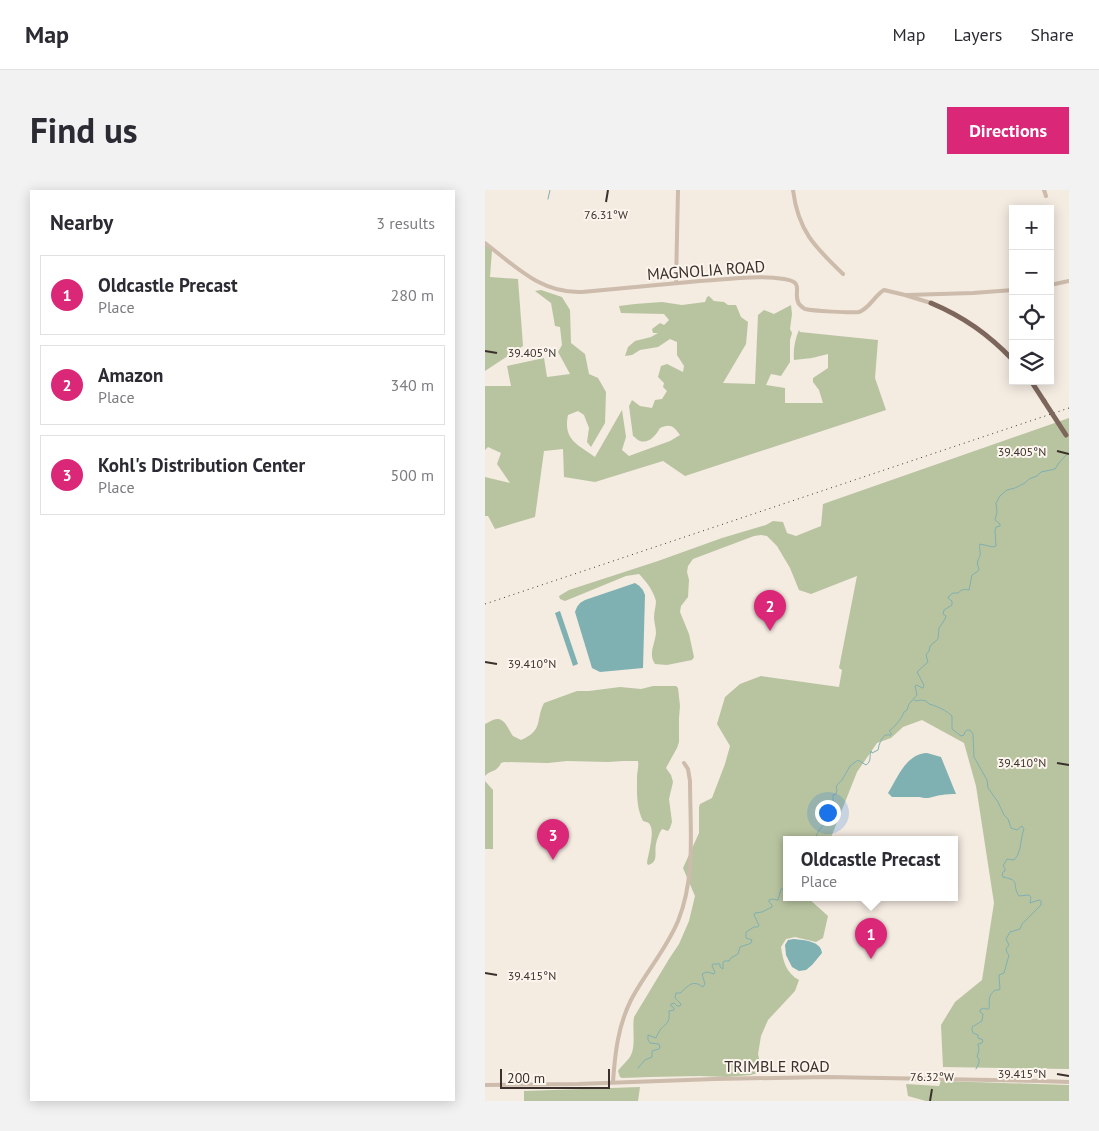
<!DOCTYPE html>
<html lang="en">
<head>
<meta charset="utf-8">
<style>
  body { margin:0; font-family:"PT Sans",sans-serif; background:#f2f2f3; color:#2b2b33 }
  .controls { position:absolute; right:15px; top:15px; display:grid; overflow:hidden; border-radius:0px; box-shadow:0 2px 12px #0003 }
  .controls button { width:45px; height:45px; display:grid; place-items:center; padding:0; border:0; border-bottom:1px solid #e1e1e2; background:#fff; color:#2b2b33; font:25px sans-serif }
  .scale { position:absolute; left:15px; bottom:12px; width:110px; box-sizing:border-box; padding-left:5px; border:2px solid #3b302b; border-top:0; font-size:14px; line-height:18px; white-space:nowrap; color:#3b302b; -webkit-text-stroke:4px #fbf5ee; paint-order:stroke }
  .you { position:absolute; left:342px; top:622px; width:18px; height:18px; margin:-12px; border:4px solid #fff; border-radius:50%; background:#1a73e8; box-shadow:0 0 0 8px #1a73e833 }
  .badge { display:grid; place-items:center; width:32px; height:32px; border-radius:50%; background:#db2777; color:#fff; font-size:16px; font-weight:700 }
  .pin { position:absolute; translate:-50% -41px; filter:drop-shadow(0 1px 2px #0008) }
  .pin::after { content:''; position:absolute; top:26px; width:18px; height:15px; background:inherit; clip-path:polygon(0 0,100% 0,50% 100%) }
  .popup { position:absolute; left:298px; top:646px; width:175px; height:65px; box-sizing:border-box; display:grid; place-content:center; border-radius:0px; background:#fff; filter:drop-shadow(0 1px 4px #0005); font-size:16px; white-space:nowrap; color:#7c7c81 }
  .popup b { font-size:19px; color:#2b2b33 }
  .popup::after { content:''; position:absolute; left:50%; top:100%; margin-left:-10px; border:10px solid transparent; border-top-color:#fff }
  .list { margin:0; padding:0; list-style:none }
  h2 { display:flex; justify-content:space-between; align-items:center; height:65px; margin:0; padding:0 20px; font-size:21px }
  h2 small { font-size:16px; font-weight:400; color:#7c7c81 }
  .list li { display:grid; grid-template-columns:32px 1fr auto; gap:15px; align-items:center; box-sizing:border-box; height:80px; margin:0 10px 10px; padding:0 10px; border:1px solid #e1e1e2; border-radius:0px }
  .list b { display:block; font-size:19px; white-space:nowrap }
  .list p { margin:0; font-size:16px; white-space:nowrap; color:#7c7c81 }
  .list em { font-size:16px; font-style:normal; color:#7c7c81 }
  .icon { flex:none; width:28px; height:28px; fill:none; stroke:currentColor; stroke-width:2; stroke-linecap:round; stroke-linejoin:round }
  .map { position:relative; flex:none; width:584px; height:911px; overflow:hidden; border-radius:0px }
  header { display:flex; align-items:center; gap:30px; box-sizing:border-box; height:70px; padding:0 25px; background:#fff; border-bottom:1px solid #e1e1e2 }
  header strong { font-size:24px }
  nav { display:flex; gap:28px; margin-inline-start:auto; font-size:18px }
  .intro { display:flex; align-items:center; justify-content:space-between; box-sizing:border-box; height:120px; padding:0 30px }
  h1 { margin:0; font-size:35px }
  .button { padding:12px 22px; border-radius:0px; background:#db2777; color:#fff; font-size:18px; font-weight:700 }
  main { display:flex; gap:30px; padding:0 30px }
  aside { flex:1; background:#fff; border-radius:0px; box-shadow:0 2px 12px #0003 }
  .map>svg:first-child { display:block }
  .green { fill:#b8c4a0 }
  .water { fill:#7fb0b2 }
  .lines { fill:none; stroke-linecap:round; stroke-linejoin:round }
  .stream { stroke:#7fb0b2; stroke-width:1 }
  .minor { stroke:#cdbbac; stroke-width:4 }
  .major { stroke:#7d675c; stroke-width:5 }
  .rail { stroke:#3b302b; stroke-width:1; stroke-dasharray:1 4; stroke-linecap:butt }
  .major-bridge { stroke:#7d675c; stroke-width:5 }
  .ticks { fill:none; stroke:#3b302b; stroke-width:2 }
  .labels { text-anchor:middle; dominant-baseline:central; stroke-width:4; stroke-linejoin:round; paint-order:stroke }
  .street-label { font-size:16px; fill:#3b302b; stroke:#fbf5ee }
  .ticks-label { font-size:12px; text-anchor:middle; fill:#3b302b; stroke:#fbf5ee; stroke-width:4; stroke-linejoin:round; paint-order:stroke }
</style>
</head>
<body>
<header>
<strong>Map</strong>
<nav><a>Map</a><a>Layers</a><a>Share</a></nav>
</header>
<div class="intro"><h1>Find us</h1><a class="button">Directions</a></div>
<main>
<aside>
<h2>Nearby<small>3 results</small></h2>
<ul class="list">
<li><span class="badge">1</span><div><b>Oldcastle Precast</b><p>Place</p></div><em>280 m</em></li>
<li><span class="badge">2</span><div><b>Amazon</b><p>Place</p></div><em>340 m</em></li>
<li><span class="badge">3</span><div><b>Kohl's Distribution Center</b><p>Place</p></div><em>500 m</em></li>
</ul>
</aside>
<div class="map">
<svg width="584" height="911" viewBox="0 0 584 911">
  <rect width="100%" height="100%" fill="#f4ebe1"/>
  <!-- green -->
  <g class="green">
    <path d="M0,55l7,5 -2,27 28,2 5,67 -38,25z"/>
    <path d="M56,100l21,7 8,13 1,33 14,11 4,20 9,4 8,14 -1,31 -14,24 -4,-5 2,-14 -5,-13 -6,-4 -10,4c-5,25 9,29 27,42l27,-47 4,27 -4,13 7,6 41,-15 10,-6c-7,-10 -10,-11 -20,-7 -4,7 -11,16 -20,13 -3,-1 -5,-4 -7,-5l-4,-30 3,-6 8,6 12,2 3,-8 7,-1 5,-8 -4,-4 1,-4 -6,-6 3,-11 6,-2 16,8 1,-6 -7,-11v-13l-7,-3 -12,8 -18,3 -8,5 -7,1 3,-9 7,-6 16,-4 7,-4h-5l-1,-4 8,-6 4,2 5,-5 -5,-6 -43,-1 -2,-7 16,-2 27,-2 20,3 23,-3 2,-5 2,-1 5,5 10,1 4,3h8l5,12 7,5 -2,22 -23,39 32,1 3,-69 6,-5 10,4 17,-9 1,9 -2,15 2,4 -2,7v22l-9,14 -10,-2 -5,11 19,3v15h38l-4,-13 -6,-8v-4l15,-10v-14l-16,4 -18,2c-1,-10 1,-21 5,-30l1,2 78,8 -3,38 11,32 -201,66 -22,-15 -68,21 -31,-5 -1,-28 -19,2 -9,66 -40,12 -7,-13h-3v-39l25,6 -13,-19 4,-11 -13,-6 -3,3v-64h26l-4,-20 37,-8 3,19 23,-3 -12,-22 4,-7 -2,-18 -5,-1 -4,-23 -16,-12z"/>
    <path d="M584,228v651l-126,-2 -2,-42 14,-23 27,-22 12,-77 -18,-117 -12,-43 -42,-23 -19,7 -12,11 -14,5 -20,29 -27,68h-43v58h21l20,18 -5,22 -7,4 -21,-5 -9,2 -5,8c2,14 5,26 18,33l-4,11 -27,29 -7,16 -3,18 2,9 -4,11h-2l-3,1 -24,2 -27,-1 -51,1 -27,1 -2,-1 -2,-6c4,-6 10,-10 13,-16 5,-11 1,-26 3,-38l35,-58 10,-15 10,-23 6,-25 -12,-28 16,-35v-26l1,-3 12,-6 13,-34 5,-18 -13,-22 8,-27 15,-13 21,-8 78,11 3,-17 -3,-2 18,-92 -46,18 -12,-4 -9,-22 -13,-22 -10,-10 -6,-1 -7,1 -61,23 -5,7 -1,6 2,8 -1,17 -7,9 -1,6 9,22 5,23 -2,3 -25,5 -12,-1c-7,-10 0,-20 1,-31 0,-5 -2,-11 -2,-16 0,-5 2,-11 2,-16 -3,-11 -10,-20 -17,-27l-13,2 -61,25 -5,-2 -1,-3 10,-6 89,-29 64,-23 44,-13 7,-4 10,1 4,11 9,3 25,-10 2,-22z"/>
    <path d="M168,496h23l2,2 2,18 -1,12v24l-2,6 -10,18 -1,2 5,7 2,7 -4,17 3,23 -2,6 -2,3 -6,-2c-3,4 -5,10 -6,15 -2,9 3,18 -8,21l-1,-2c1,-8 8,-31 3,-38 -1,-3 -4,-3 -7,-4 -7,-14 -6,-29 -6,-44 0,-5 2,-10 1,-16h-15l-15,1 -41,-1 -19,2 -44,-1 -3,1c-5,10 -9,6 -16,13v-52c3,-1 8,-5 12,-5 8,-1 12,12 16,17l8,4c23,-10 14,-19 23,-37l33,-12h12l31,-4 21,2z"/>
    <path d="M0,591l8,9v59h-8z"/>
    <path d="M456,891l128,4v16h-143l-18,-5 -2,-12 33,2z"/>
    <path d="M155,897l-2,14h-114v-10z"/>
  </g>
  <!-- water -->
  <g class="water">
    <path d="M150,393c5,3 8,6 10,12l-2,73 -43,4 -8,-4 -17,-56c2,-6 4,-9 10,-12z"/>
    <path d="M75,421l18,53 -5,2 -18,-53z"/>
    <path d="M442,563l14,4 15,37c-5,0 -10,0 -14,1 -9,1 -14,5 -22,2h-28l-4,-4c10,-16 18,-39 39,-40z"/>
    <path d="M309,749c10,1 27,2 28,14l-10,12 -6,5 -7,1 -7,-4 -6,-12 -1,-10 3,-5z"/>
  </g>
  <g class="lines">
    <!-- stream -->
    <g class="stream">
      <path d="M63,9l2,-9"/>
      <path d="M429,510l2,1 5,-1 5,1 3,3c8,2 18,7 23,12v13l9,7 3,-1 1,-3 2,-2h3l3,4 1,23 13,23 1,8 10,14 6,13 4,4 3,9 6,2 5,-4 2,3c-4,10 -2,23 -10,31l-7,-1 -4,7 2,2v3l-2,1 -1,3 1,2c19,4 8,7 16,19l10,-1 2,2 -1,6 9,-3 2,1v4l-19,19 -2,5 -10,3 -4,7 3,6 -3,4 1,4 2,2 -5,18 -5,2 1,14 -1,1h-4c-8,7 -5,10 -6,19h-3l-2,-1 -4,2v2l3,2 -1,7 -10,6v3l1,3 5,2v3l5,2 -1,3 -4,1 1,6 -2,7 2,2v4l-3,6"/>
      <path d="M330,650c2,-11 11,-16 16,-25 2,-4 2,-9 4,-13l-2,-2v-5l3,-1 1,-4 -1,-2 1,-3 5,-5 8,-14 8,-6 8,5c6,-4 3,-9 5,-14l1,2 6,-3c1,-6 3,-11 7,-15h6v-2l-2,-2c5,-3 13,-13 15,-19l3,-2 2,-6 8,-9 -2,-9 2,-1 5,3h1l1,-3 -7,-13 11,-10 -2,-7 3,-4 1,-5 8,-7 1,-11 6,-9 1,-3 -3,-2 1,-4 8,-5v-4l-4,-3 1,-2 4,-3h5c4,-4 6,-4 11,-3l3,-15 6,-4 1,-2c-5,-10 3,-10 1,-18 0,-2 -1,-4 0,-7l13,3 3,-1 -1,-15 1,-4 4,-1v-2l-5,-4 2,-8 -1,-9 4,-7 7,-6 8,-2 10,-5 4,-4 8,-3 4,-4 14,-3 4,-6 7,-8"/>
      <path d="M302,684v6"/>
      <path d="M153,878l7,-8 7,-3v-6l7,-2 1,-2 -1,-3 -9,-1 -2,-3v-5l8,3c1,-3 3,-6 4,-8 7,-8 10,-6 9,-19l5,-1v-2l-4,-3 1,-1 3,-1 3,3h3l1,-2 -6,-6 1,-5h4c9,-7 12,-14 23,-6l2,-3 -3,-10 5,-2 7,2 1,-2 -3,-6 1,-2h7v3l3,2v-7l2,-1h4l2,-3 7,-4 2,-7c4,-2 8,-2 11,-4l1,-3 -6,-2v-6l8,-5h4l1,-2 -5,-10 1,-2 7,-1 10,-5v-2l-3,-3v-2l3,-1 6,1 3,-11h4l2,-2"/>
    </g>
    <!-- minor -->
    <g class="minor">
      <path d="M308,0c5,41 22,57 50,84"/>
      <path d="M559,0l2,6"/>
      <path d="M0,53c30,23 56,51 97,49 39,-4 79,-7 118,-11 28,-2 57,-6 84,-2 22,3 8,14 15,25 2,2 4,4 6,5 8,2 46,4 54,3 11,-4 15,-16 25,-22l21,5 26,8"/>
      <path d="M191,93l2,-93"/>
      <path d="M565,95l19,-4"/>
      <path d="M422,105l66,-2 40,-3"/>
      <path d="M128,892c2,-29 5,-56 18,-82 14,-27 35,-50 47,-79 18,-44 12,-93 12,-140l-2,-12 -4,-6"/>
      <path d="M0,895l93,-1 136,-5 113,-2 213,4 29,1"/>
    </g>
    <!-- major -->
    <g class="major">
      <path d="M446,113c33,14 57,31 82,57"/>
      <path d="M546,191l13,20"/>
    </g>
    <!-- rail -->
    <path class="rail" d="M0,414l584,-196"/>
    <!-- major-bridge -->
    <path class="major-bridge" d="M559,211l22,34"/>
  </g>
  <!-- ticks -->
  <path class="ticks" d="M121,12l2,-12M0,161l12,2M572,261l12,3M0,472l12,2M572,573l12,2M0,783l12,2M572,884l12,2M445,911l2,-12"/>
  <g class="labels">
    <!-- street labels -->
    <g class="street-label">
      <text transform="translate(221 80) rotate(-4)">MAGNOLIA ROAD</text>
      <text x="292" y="876">TRIMBLE ROAD</text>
    </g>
  </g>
  <g class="ticks-label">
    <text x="121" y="29">76.31°W</text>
    <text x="47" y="167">39.405°N</text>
    <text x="537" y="266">39.405°N</text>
    <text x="47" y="478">39.410°N</text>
    <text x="537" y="577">39.410°N</text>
    <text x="47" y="790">39.415°N</text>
    <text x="537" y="888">39.415°N</text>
    <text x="447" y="891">76.32°W</text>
  </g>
</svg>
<div class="controls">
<button>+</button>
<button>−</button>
<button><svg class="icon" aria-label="locate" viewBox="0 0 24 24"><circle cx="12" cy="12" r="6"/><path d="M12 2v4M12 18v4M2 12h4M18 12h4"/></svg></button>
<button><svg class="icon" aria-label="layers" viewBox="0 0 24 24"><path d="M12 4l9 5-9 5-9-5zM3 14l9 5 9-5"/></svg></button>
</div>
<div class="scale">200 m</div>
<div class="you"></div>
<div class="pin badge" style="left:386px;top:769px">1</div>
<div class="popup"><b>Oldcastle Precast</b>Place</div>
<div class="pin badge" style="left:285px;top:441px">2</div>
<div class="pin badge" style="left:68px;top:670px">3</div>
</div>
</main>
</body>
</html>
